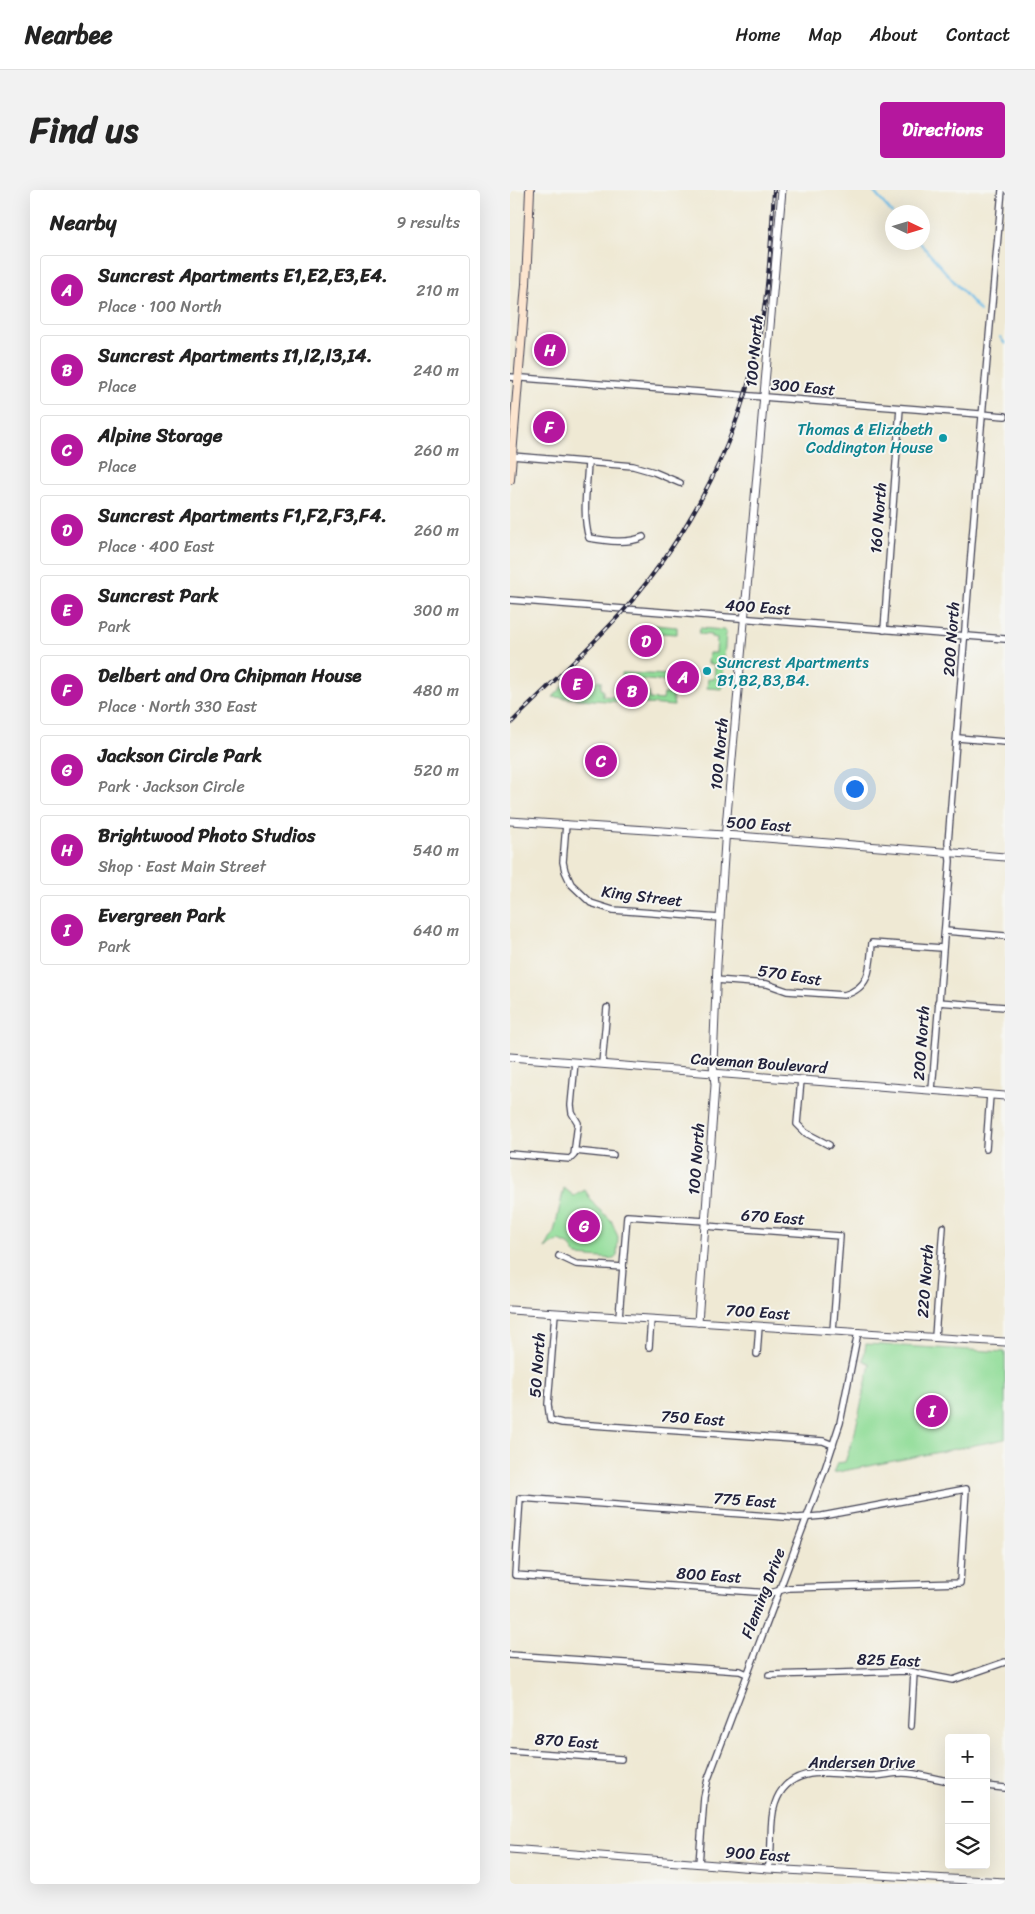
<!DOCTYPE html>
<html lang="en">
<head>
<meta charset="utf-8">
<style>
  body { margin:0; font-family:Sriracha,sans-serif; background:#f2f2f2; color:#222 }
  .controls { position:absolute; right:15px; bottom:15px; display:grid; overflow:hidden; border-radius:5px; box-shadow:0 5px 20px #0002 }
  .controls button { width:45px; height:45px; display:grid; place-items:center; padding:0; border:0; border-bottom:1px solid #e0e0e0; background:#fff; color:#222; font:25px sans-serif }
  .compass { position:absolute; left:375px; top:15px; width:45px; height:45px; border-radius:50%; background:#fff; box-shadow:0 5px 20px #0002; rotate:94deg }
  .you { position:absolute; left:344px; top:598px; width:18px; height:18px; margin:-12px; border:4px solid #fff; border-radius:50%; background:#1a73e8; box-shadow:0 0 0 8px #1a73e833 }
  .badge { display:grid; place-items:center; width:32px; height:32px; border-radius:50%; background:#b5179e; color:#fff; font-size:16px; font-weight:700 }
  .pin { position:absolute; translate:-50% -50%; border:2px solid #fff; box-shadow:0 1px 5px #0006 }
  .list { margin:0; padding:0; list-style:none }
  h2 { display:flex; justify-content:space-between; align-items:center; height:65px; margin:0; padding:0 20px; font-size:21px }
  h2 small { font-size:16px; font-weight:400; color:#767676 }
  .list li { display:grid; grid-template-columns:32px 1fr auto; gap:15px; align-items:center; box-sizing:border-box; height:70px; margin:0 10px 10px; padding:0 10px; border:1px solid #e0e0e0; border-radius:5px }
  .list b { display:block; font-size:19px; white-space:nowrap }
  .list p { margin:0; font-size:16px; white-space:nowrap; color:#767676 }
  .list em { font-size:16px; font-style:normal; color:#767676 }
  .icon { flex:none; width:28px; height:28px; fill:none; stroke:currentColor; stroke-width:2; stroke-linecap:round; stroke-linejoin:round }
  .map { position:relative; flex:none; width:495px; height:1694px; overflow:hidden; border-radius:5px }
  header { display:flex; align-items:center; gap:30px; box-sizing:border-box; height:70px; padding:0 25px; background:#fff; border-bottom:1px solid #e0e0e0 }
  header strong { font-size:24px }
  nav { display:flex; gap:28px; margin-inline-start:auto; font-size:18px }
  .intro { display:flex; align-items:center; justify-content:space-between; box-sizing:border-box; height:120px; padding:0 30px }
  h1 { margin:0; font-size:35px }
  .button { padding:12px 22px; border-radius:5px; background:#b5179e; color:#fff; font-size:18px; font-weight:700 }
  main { display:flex; gap:30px; padding:0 30px }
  aside { flex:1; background:#fff; border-radius:5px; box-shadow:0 5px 20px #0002 }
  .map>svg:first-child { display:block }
  .green { fill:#92dd99; stroke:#5a806a }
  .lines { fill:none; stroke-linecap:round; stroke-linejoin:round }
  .stream { stroke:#6fbde9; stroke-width:2 }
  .minor-casing { stroke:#414052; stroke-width:8 }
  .tertiary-casing { stroke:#414052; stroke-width:9 }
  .secondary-casing { stroke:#414052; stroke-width:10 }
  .minor { stroke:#fff; stroke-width:5.5 }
  .tertiary { stroke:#fff; stroke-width:7 }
  .secondary { stroke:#fce5cf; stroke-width:8 }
  .rail-casing { stroke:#22223b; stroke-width:4 }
  .rail { stroke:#f6f6f2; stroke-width:2; stroke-dasharray:5.5; stroke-linecap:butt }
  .culture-dot { fill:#0f9aa8; stroke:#f6f6f2; stroke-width:2 }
  .labels { text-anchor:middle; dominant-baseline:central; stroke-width:4; stroke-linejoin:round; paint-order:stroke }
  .street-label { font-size:16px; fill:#22223b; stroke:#f6f6f2 }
  .culture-label { font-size:16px; fill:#0d838f; stroke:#f6f6f2; text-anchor:end }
</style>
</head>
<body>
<header>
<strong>Nearbee</strong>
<nav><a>Home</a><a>Map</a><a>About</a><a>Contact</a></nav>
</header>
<div class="intro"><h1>Find us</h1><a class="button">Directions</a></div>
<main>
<aside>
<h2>Nearby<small>9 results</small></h2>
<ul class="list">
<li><span class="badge">A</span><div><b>Suncrest Apartments E1,E2,E3,E4.</b><p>Place · 100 North</p></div><em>210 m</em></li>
<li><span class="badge">B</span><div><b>Suncrest Apartments I1,I2,I3,I4.</b><p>Place</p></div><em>240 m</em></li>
<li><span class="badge">C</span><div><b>Alpine Storage</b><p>Place</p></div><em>260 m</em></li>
<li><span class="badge">D</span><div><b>Suncrest Apartments F1,F2,F3,F4.</b><p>Place · 400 East</p></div><em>260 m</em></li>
<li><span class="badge">E</span><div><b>Suncrest Park</b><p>Park</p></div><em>300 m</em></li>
<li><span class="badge">F</span><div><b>Delbert and Ora Chipman House</b><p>Place · North 330 East</p></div><em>480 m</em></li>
<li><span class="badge">G</span><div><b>Jackson Circle Park</b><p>Park · Jackson Circle</p></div><em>520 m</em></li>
<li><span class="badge">H</span><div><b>Brightwood Photo Studios</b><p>Shop · East Main Street</p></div><em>540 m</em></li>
<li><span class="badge">I</span><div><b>Evergreen Park</b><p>Park</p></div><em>640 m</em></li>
</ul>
</aside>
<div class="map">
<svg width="495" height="1694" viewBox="0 0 495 1694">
  <rect width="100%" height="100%" fill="#f6f6f2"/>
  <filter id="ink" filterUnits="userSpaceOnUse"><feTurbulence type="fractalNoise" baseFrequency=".02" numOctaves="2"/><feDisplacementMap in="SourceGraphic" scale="10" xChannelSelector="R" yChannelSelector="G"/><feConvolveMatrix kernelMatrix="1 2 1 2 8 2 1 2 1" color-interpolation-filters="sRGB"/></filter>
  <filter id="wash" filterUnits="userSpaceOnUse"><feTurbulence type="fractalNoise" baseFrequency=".0096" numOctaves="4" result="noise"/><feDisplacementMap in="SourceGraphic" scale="20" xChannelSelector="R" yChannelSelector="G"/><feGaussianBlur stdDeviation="1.12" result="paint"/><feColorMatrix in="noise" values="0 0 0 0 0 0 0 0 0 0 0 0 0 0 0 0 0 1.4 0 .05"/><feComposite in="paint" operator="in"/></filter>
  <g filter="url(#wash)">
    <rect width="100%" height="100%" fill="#efe9d4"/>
    <!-- green -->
    <g class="green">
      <path d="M134,434l33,3v7l-17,-1v6l-6,1v-6l-15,-1v6h-3l-1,-6z"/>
      <path d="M190,438l23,2 3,2 -4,57 -15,-1 1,-9h6l1,-14 -7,-2 1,-10h7l1,-15 -6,-1v-2l-12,-1z"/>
      <path d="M66,483l15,14 7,-7 3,1v8l2,1v6l14,1 1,-6h7v7l14,1 1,-7 9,1v6l14,1 1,-6h8l2,12 -121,-9z"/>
      <path d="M112,483l51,2v7l-51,-4z"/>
      <path d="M54,998l10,8 11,-6 10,16 16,14 7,17 -1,19 -3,3 -37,-3 -7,-10 -10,-5 -7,2 -8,6 9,-17z"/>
      <path d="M356,1154l139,8v87l-172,34 4,-10 8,-1 9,-26 16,-72 -7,-4z"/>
    </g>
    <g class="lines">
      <!-- stream -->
      <g class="stream">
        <path d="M362,0l20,23"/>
        <path d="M409,52l61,69"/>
        <path d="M490,147l5,7"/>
      </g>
    </g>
  </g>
  <g filter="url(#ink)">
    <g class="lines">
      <!-- minor casing -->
      <g class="minor-casing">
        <g id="minor">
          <path d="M0,187l495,39"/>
          <path d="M2,266l121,10 21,6 26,11"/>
          <path d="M78,272c-1,25 -6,52 1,76 18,3 38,6 54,-1"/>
          <path d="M0,410l495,39"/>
          <path d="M374,440l16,-222"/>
          <path d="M448,548l47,4"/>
          <path d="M56,634l-3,38 2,9 6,13 20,19 22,7 107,8"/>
          <path d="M435,741l60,5"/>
          <path d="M206,790l51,4 20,7 57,4c27,-7 26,-28 28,-52l70,5"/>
          <path d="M428,812l67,5"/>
          <path d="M92,874l5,-56"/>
          <path d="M291,890l-4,44 9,9 23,12"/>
          <path d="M422,900l18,-229 -2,-18 33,-415 21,-238"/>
          <path d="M476,959l4,-54"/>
          <path d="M65,961l38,4"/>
          <path d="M0,964l60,5 4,-4 4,-32 -6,-10 -1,-8 4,-43"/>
          <path d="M195,1036l135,10 -7,95"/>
          <path d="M49,1066l17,8 47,3"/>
          <path d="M45,1123l-7,91 2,16 12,3 261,18 10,4"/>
          <path d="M109,1127l8,-101 78,5"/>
          <path d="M425,1147l8,-110"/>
          <path d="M139,1157l2,-28"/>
          <path d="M247,1164l2,-28"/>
          <path d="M456,1299l-6,94 -171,5 -19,5 -255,-18 5,-77 278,20 24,-2z"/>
          <path d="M0,1465l230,16 7,3"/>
          <path d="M259,1485l138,-4 46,9 52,-18"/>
          <path d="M401,1536l3,-54"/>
          <path d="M0,1561l111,8"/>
          <path d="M476,1596l19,2"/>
          <path d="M189,1674l5,-67 4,-18 117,-310 15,-46 18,-91"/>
          <path d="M258,1679c6,-21 0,-45 7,-65 14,-43 60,-29 94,-28 12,0 23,-3 34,-3 15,0 31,6 46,8"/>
        </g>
      </g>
      <!-- tertiary casing -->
      <g class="tertiary-casing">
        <g id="tertiary">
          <path d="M0,631l229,15 266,21"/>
          <path d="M0,867l495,39"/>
          <path d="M0,1120l495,32"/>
          <path d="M188,1132l17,-237 -2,-21 4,-100 9,-137 56,-637"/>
          <path d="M0,1659l258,20 237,13"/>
        </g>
      </g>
      <!-- secondary casing -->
      <g class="secondary-casing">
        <path id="secondary" d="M0,290l16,-196 4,-94"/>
      </g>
      <!-- minor -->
      <use href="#minor" class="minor"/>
      <!-- tertiary -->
      <use href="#tertiary" class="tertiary"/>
      <!-- secondary -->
      <use href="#secondary" class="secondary"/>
      <!-- rail casing -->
      <g class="rail-casing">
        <path id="rail" d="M0,534c38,-38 79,-75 115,-115 68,-79 116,-173 135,-276 9,-47 11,-95 14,-143"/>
      </g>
      <!-- rail -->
      <use href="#rail" class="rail"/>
    </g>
  </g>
  <!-- markers -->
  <g class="culture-dot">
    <circle cx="433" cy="248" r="5"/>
    <circle cx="197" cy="481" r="5"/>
  </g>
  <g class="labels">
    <!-- street labels -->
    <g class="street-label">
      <text transform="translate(244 161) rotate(-85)">100 North</text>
      <text transform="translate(293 197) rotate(5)">300 East</text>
      <text transform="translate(368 328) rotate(-86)">160 North</text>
      <text transform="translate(248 417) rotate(4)">400 East</text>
      <text transform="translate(441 449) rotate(-86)">200 North</text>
      <text transform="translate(209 564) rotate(-85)">100 North</text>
      <text transform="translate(249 634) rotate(4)">500 East</text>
      <text transform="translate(132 706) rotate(7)">King Street</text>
      <text transform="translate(280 785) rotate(9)">570 East</text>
      <text transform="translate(411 853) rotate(-86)">200 North</text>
      <text transform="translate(249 873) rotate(4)">Caveman Boulevard</text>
      <text transform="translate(186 969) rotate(-86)">100 North</text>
      <text transform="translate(263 1027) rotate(4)">670 East</text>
      <text transform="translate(415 1091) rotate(-86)">220 North</text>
      <text transform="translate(248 1122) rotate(4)">700 East</text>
      <text transform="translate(27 1175) rotate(-86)">50 North</text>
      <text transform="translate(183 1228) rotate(4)">750 East</text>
      <text transform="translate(235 1310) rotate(4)">775 East</text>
      <text transform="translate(199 1385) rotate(4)">800 East</text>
      <text transform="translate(253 1403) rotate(-69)">Fleming Drive</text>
      <text transform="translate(379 1470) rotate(2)">825 East</text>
      <text transform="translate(57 1551) rotate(4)">870 East</text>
      <text x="352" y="1572">Andersen Drive</text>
      <text transform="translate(248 1664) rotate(4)">900 East</text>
    </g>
    <!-- culture labels -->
    <g class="culture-label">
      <text x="423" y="239">Thomas &amp; Elizabeth<tspan x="423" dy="18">Coddington House</tspan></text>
      <text x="207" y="472" text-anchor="start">Suncrest Apartments<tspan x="207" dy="18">B1,B2,B3,B4.</tspan></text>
    </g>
  </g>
</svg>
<div class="controls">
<button>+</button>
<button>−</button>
<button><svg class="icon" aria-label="layers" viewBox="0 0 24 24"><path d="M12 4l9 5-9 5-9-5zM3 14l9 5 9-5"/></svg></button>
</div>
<svg class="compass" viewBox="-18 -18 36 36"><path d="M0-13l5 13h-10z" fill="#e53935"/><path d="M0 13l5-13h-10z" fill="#767676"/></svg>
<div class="you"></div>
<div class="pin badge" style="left:173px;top:487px">A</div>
<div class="pin badge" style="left:122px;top:501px">B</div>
<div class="pin badge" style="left:91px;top:571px">C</div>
<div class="pin badge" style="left:136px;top:451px">D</div>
<div class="pin badge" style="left:67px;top:494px">E</div>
<div class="pin badge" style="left:39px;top:237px">F</div>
<div class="pin badge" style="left:74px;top:1036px">G</div>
<div class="pin badge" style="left:40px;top:160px">H</div>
<div class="pin badge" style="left:422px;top:1221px">I</div>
</div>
</main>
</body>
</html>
